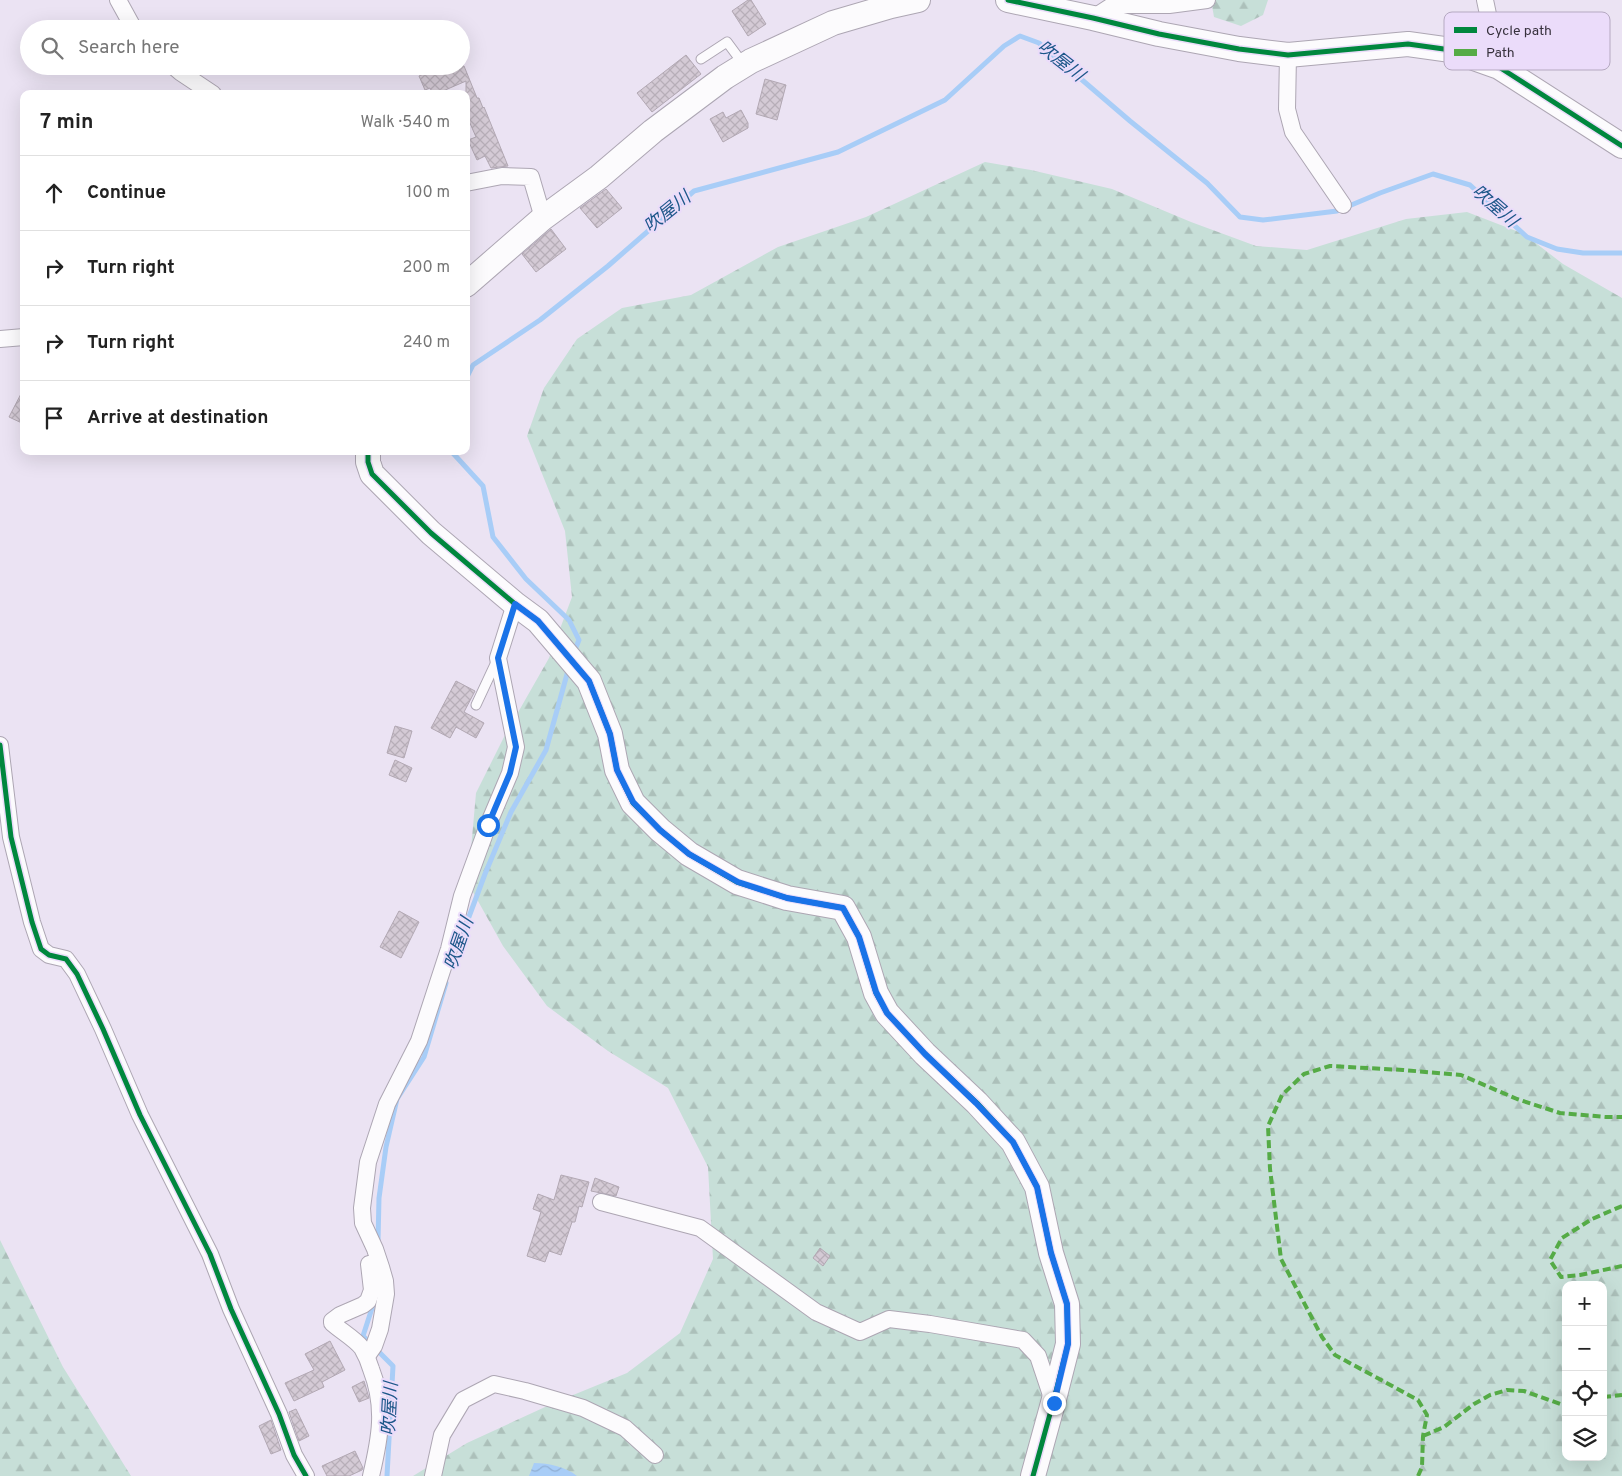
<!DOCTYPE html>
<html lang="en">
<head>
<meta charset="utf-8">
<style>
  body { margin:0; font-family:Overpass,"Noto Sans JP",sans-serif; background:#f2f2f2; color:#222 }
  .controls { position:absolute; right:15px; bottom:15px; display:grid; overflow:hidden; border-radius:10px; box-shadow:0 5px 20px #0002 }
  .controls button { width:45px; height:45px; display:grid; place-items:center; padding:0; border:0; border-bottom:1px solid #e0e0e0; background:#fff; color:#222; font:25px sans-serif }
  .stop { position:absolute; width:15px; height:15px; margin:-11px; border:4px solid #1a73e8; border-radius:50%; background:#fff }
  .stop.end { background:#1a73e8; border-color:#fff; box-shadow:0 1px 5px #0008 }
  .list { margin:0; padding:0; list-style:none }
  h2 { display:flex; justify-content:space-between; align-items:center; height:65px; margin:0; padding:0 20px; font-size:21px }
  h2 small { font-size:16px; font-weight:400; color:#767676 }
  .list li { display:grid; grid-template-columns:32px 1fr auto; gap:15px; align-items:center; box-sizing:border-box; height:75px; padding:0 20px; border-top:1px solid #e0e0e0 }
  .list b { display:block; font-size:19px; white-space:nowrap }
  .list em { font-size:16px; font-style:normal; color:#767676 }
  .icon { flex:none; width:28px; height:28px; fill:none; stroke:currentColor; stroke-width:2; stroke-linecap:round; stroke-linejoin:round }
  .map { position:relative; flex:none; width:1622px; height:1476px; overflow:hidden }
  .search { position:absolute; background:#fff; box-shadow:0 5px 20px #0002; left:20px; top:20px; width:450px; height:55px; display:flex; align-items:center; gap:12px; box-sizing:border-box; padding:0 18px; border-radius:28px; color:#767676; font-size:19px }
  .panel { position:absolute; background:#fff; box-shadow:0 5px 20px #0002; left:20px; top:90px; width:450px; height:365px; border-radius:10px }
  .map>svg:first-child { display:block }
  .forest { fill:url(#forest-firs); fill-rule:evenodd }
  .water { fill:url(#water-waves) }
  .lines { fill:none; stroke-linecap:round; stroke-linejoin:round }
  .stream { stroke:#a8cdf7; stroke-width:5 }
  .building { fill:url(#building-cross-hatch); stroke:#b2a8b3 }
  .lane-casing { stroke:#ada6b3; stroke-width:11 }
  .street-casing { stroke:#ada6b3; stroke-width:18 }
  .secondary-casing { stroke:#ada6b3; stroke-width:26 }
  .lane { stroke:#fcfbfd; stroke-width:9 }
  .street { stroke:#fcfbfd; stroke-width:16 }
  .secondary { stroke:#fcfbfd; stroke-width:24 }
  .quiet { stroke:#55ab46; stroke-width:4; stroke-dasharray:8 4; stroke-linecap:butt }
  .cycleway-casing { stroke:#ebdcfa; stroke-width:8 }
  .cycleway { stroke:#00873e; stroke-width:5 }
  .route { stroke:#1a73e8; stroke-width:6 }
  .labels { text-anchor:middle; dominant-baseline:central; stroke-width:4; stroke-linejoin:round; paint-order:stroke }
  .water-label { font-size:18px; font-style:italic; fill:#1c5789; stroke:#ebdcfa }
  .key { fill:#ebdcfa; stroke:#b5a9c1; stroke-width:1 }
  .key-label { font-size:14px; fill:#37313d }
</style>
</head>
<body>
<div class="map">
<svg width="1622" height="1476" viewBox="0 0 1622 1476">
  <defs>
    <pattern id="forest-firs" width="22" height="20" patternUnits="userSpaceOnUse" patternTransform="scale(1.25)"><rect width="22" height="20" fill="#c7dfd8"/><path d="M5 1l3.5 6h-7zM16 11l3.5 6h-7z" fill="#acc0ba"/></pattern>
    <pattern id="water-waves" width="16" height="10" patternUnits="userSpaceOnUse" patternTransform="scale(1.25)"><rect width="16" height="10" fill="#a8cdf7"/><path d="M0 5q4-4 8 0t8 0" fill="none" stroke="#91b0d5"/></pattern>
    <pattern id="building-cross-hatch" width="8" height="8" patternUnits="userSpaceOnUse" patternTransform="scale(1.25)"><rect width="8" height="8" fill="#d4cad5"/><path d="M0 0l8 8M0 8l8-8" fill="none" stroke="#b7aeb8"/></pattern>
  </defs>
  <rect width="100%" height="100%" fill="#ebe3f3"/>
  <!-- forest -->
  <g class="forest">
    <path d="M1211,0h57l-5,15 -22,11 -27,-9z"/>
    <path d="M985,162l46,8 81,19 79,33 65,24 51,4 99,-31 61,-7 57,22 39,30 59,34v1178h-1209l54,-33 89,-41 71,-29 53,-40 33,-74 -5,-92 -40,-79 -60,-37 -61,-45 -44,-60 -35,-63 8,-90 28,-56 45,-79 23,-61 -7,-66 -38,-95 17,-48 33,-49 45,-31 69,-13 87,-48 88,-30zM1566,1285h37v172h-37z"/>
    <path d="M0,1240l63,127 68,109h-131z"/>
  </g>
  <!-- water -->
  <path class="water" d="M534,1463c15,0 32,4 43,13h-48z"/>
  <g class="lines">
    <!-- stream -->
    <g class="stream">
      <path d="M466,379l7,-14 67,-45 68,-54 86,-75 144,-39 107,-52 59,-54 16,-10 19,7 91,78 77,62 33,34 23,3 74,-9 43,-18 53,-19 37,11 57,52 30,12 26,4h39"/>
      <path d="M451,451l32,35 10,51 33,42 43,41 10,20 -5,12"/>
      <path d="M458,946l27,-72 26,-62 35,-62 23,-83"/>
      <path d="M378,1242l1,-44 7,-51 11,-48 27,-42 22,-74"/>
      <path d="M374,1302l-11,34 30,30 -6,110"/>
    </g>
  </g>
  <!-- building -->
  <g class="building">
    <path d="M748,0h3l15,24 -18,12 -16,-25z"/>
    <path d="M686,55l15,19 -49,38 -15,-19z"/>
    <path d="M440,66h24l13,32h2l4,10 1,-1 24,59 -17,2 -6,-12 -8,4 -9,-20 8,-3 -10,-23v-33l-30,13h-3l-3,-6 -5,2 -6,-14z"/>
    <path d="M765,79l21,6 -9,35 -21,-6z"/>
    <path d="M741,110l7,13v5l-25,14 -13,-23 13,-7 3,6z"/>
    <path d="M606,189l16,19 -25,20 -17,-20z"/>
    <path d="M551,229l15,20 -30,23 -14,-18z"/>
    <path d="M24,388v36l-15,-7z"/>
    <path d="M456,681l19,10 -11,21 20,11 -8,15 -20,-11 -6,11 -19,-10z"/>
    <path d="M395,726l17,5 -8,27 -17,-5z"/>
    <path d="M395,760l17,8 -6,14 -17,-7z"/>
    <path d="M399,911l20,11 -18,36 -21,-11z"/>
    <path d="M561,1175l28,7 -7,25 -3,-1 -4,16h-3l-11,33 -12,-4 -4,11 -18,-6 14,-44 -8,-3 5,-15 16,6z"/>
    <path d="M595,1178l24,9 -3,9 -25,-5z"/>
    <path d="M820,1248l10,8 -7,10 -10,-8z"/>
    <path d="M330,1341l15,29 -23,12 2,5 -30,14 -9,-18 29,-13 -9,-16z"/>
    <path d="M364,1381l5,17 -10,4 -7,-15z"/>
    <path d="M296,1409l13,27 -10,5 -10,-29z"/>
    <path d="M271,1420l10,30 -10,4 -12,-28z"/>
    <path d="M355,1451l8,17 -1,2 -13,6h-22l-5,-10z"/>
  </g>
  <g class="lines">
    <!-- lane casing -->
    <g class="lane-casing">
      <g id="lane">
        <path d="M701,59l26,-17 17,23"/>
        <path d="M476,705l21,-45"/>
      </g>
    </g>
    <!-- street casing -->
    <g class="street-casing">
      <g id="street">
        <path d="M118,0l16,29"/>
        <path d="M1485,0l14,67"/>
        <path d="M1093,18l20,-13h56l38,-5"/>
        <path d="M1288,55l-1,54 6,23 50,73"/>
        <path d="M173,66l7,6 33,22"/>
        <path d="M466,183l36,-7 29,1 12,41"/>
        <path d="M0,339l24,-2"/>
        <path d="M0,745l11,92 21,85 9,27 8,6 17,4 11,15 26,55 37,86 70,139 21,55 48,105 15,41 12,21"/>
        <path d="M601,1202l99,26 116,84 44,20 29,-13 41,5 93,16 15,16 15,45"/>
        <path d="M369,1264l3,26 -4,11 -5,4 -23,10 -8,6v2c9,8 23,16 30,25 4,7 7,14 9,21 15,38 9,69 0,107"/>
        <path d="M367,1356l7,-10 6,-17 6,-35 -1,-13 -4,-14 -6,-18 -12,-26 -1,-15 6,-46 19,-58 32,-63 30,-92 13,-53 26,-71 22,-52 6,-26 -18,-89 17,-54"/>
        <path d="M433,1476l9,-41 21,-35 31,-16 31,7 58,17 42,20 30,27"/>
      </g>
    </g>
    <!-- secondary casing -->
    <g class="secondary-casing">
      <g id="secondary">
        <path d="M1008,0l85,18 66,16 80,15 49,6 120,-11 43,6 48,17 123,79"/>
        <path d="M466,285l77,-67 56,-41 54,-46 72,-54 26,-16 82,-38 58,-17 27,-6"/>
        <path d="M368,451v11l4,12 59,59 84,71 23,17 51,60 21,53 7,36 16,33 27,27 29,24 48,28 50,16 56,10 16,29 17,56 11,20 38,41 52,49 36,39 24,45 14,66 16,51 1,40 -15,59 -20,73"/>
      </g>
    </g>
    <!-- lane -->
    <use href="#lane" class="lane"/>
    <!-- street -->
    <use href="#street" class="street"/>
    <!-- secondary -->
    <use href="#secondary" class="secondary"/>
    <!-- quiet -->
    <g class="quiet">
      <path d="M1622,1206l-30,13 -30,19 -12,22 11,17 19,-2 42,-9"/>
      <path d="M1603,1397l19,-2"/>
      <path d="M1423,1436l21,-9 30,-23 16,-9 17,-5 17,1 42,15"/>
      <path d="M1418,1476l4,-9 1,-31 4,-21 -9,-15 -83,-45 -13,-18 -41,-78 -11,-90 -2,-43 14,-31 22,-21 26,-8 73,4 58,5 56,24 43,14 46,4h16"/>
    </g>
    <!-- cycleway casing -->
    <g class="cycleway-casing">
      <g id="cycleway">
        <path d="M1008,0l85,18 66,16 80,15 49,6 120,-11 43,6 48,17 123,79"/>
        <path d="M368,451v11l4,12 59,59 84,71 23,17 51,60 21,53 7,36 16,33 27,27 29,24 48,28 50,16 56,10 16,29 17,56 11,20 38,41 52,49 36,39 24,45 14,66 16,51 1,40 -15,59 -20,73"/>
        <path d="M0,745l11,92 21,85 9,27 8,6 17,4 11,15 26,55 37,86 70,139 21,55 48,105 15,41 12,21"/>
      </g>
    </g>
    <!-- cycleway -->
    <use href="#cycleway" class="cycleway"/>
  </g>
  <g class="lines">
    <!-- route -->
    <path class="route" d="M488,825l22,-52 6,-26 -18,-89 17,-54 23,17 51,60 21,53 7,36 16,32 27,28 29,24 49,28 49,16 56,10 16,29 17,55 11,21 38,41 51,49 37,39 24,45 14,66 16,51 1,40 -14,59"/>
  </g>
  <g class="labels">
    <!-- water labels -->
    <g class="water-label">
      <text transform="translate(1060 62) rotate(38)">吹屋川</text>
      <text transform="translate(1494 207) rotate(41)">吹屋川</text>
      <text transform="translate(668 213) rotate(-39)">吹屋川</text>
      <text transform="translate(460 944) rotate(-71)">吹屋川</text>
      <text transform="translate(391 1409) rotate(-87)">吹屋川</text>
    </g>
  </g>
  <!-- legend -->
  <rect x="1444" y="12" width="166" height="58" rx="8" class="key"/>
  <rect x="1454" y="27" width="23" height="6" fill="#00873e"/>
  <rect x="1454" y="49" width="23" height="7" fill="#55ab46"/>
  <g class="key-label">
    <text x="1486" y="35">Cycle path</text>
    <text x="1486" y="57">Path</text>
  </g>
</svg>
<div class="controls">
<button>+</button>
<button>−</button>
<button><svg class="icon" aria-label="locate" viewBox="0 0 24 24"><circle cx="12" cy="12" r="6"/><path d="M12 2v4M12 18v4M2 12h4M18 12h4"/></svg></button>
<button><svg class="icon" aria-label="layers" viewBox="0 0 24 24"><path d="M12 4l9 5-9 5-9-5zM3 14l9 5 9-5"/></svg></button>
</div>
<div class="stop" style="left:488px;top:825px"></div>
<div class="stop end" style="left:1054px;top:1403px"></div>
<div class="search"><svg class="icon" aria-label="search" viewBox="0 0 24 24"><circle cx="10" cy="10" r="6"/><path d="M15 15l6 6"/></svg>Search here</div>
<section class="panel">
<h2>7 min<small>Walk · 540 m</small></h2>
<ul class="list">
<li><svg class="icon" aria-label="ahead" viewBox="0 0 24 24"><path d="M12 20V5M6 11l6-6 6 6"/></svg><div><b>Continue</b></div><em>100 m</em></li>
<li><svg class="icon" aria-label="right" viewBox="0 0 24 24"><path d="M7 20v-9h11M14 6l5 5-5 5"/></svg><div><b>Turn right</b></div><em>200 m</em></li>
<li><svg class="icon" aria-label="right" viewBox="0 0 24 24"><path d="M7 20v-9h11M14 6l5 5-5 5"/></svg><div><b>Turn right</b></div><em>240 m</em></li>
<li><svg class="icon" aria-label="arrive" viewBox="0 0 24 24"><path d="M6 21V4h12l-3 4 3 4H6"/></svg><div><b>Arrive at destination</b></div></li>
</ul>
</section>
</div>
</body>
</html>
